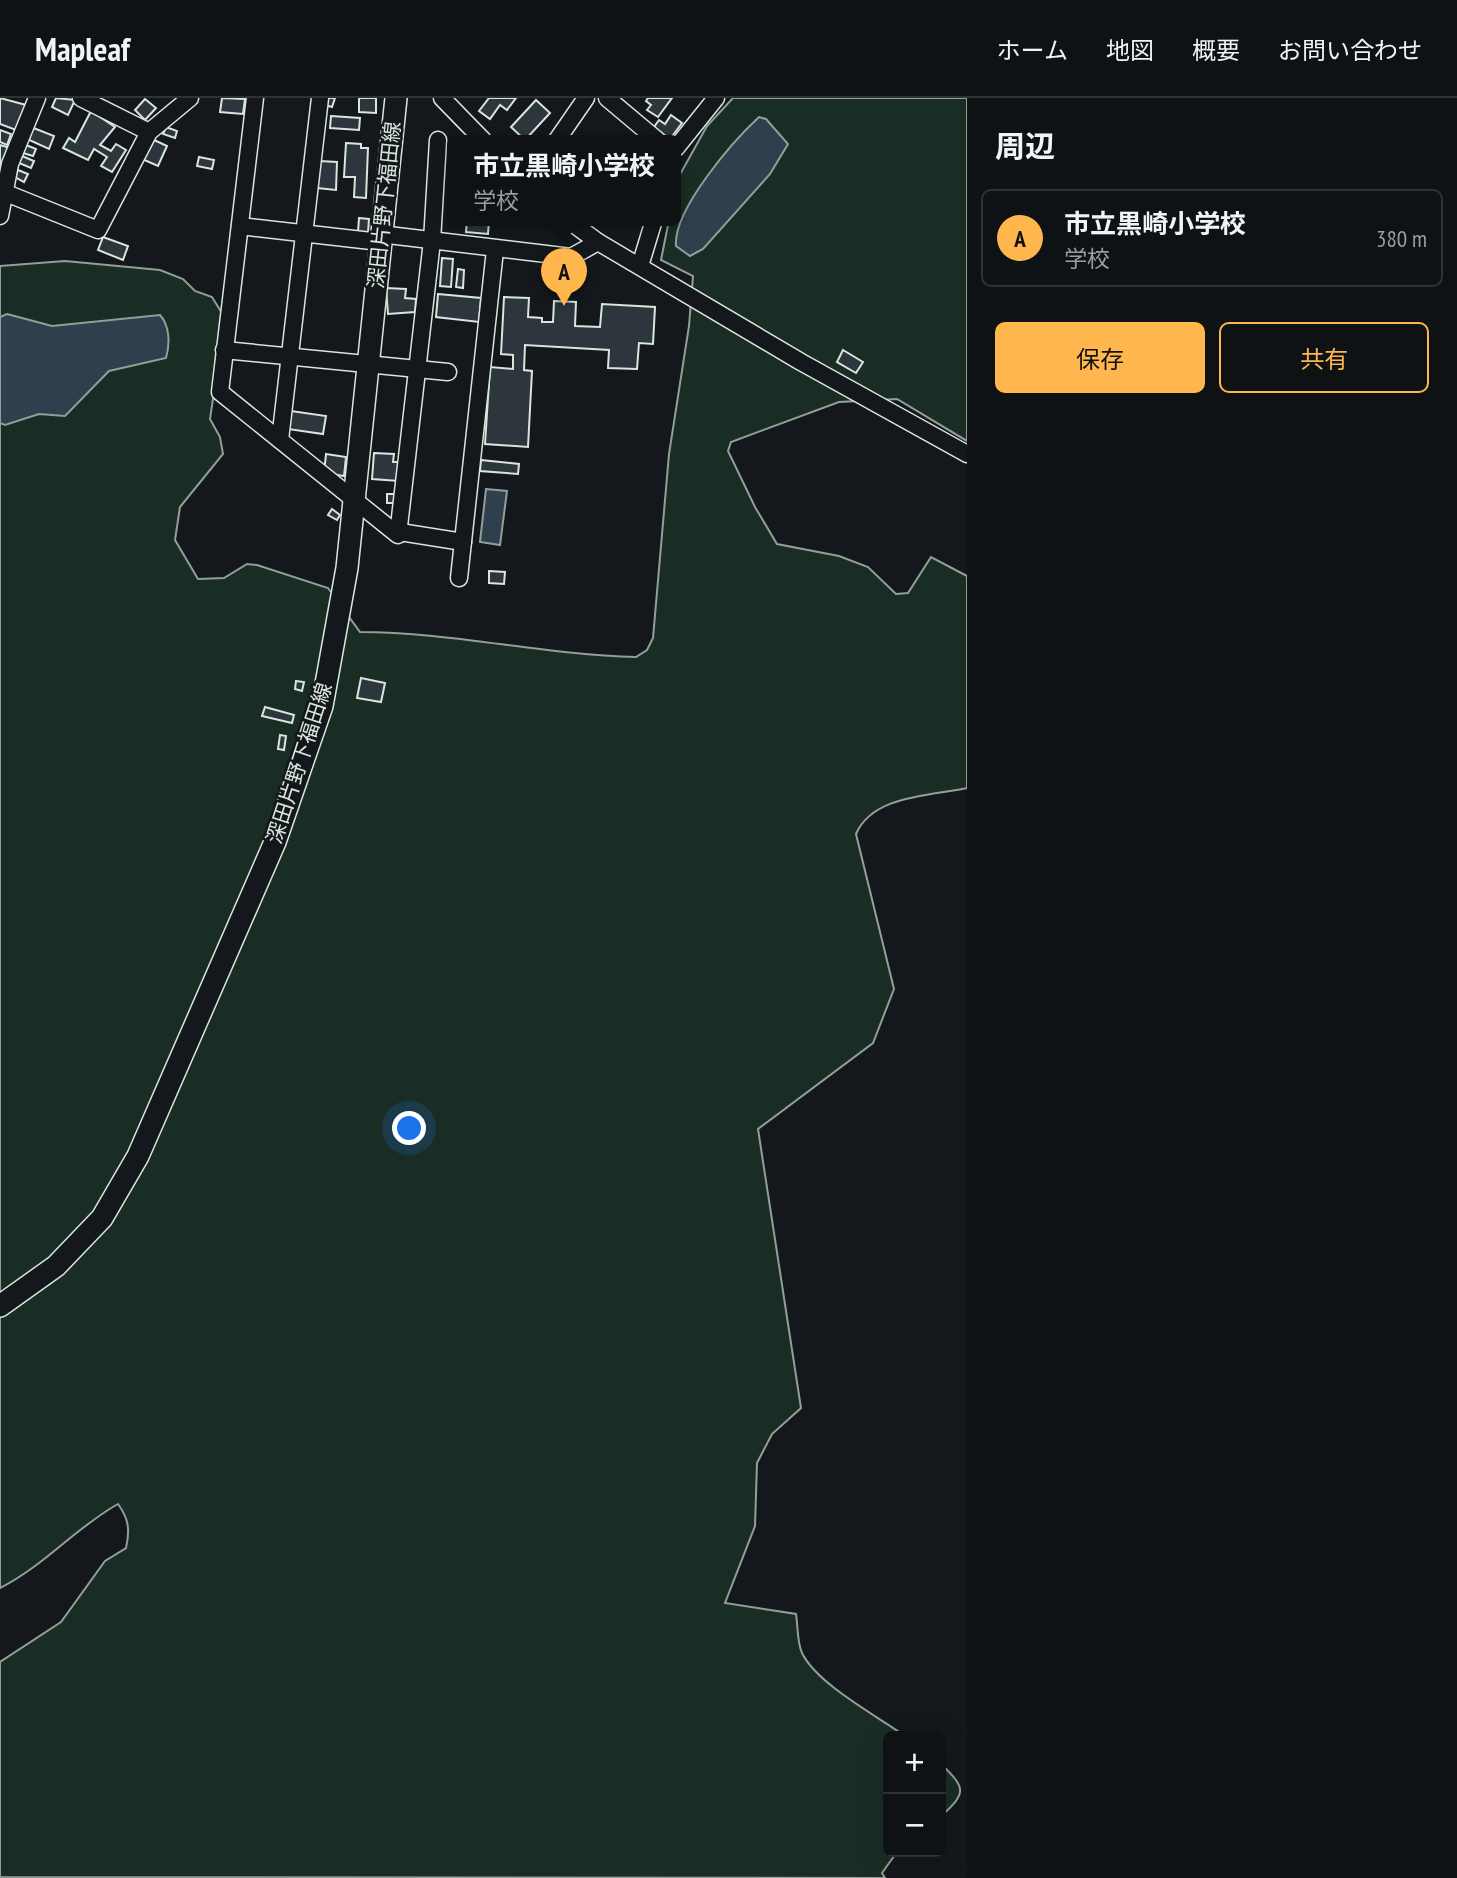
<!DOCTYPE html>
<html lang="ja">
<head>
<meta charset="utf-8">
<style>
  body { margin:0; font-family:"PT Sans Narrow","Noto Sans JP",sans-serif; background:#181b1e; color:#f1f3f6 }
  .controls { position:absolute; right:21px; bottom:21px; display:grid; overflow:hidden; border-radius:10px; box-shadow:0 7px 28px #0002 }
  .controls button { width:63px; height:63px; display:grid; place-items:center; padding:0; border:0; border-bottom:2px solid #2f3234; background:#0f1215; color:#f1f3f6; font:35px sans-serif }
  .you { position:absolute; left:410px; top:1031px; width:24px; height:24px; margin:-18px; border:5px solid #fff; border-radius:50%; background:#1a73e8; box-shadow:0 0 0 10px #1a73e833 }
  .badge { display:grid; place-items:center; width:46px; height:46px; border-radius:50%; background:#ffb74d; color:#111; font-size:23px; font-weight:700 }
  .pin { position:absolute; translate:-50% -58px; filter:drop-shadow(0 2px 4px #0008) }
  .pin::after { content:''; position:absolute; top:37px; width:24px; height:21px; background:inherit; clip-path:polygon(0 0,100% 0,50% 100%) }
  .popup { position:absolute; left:447px; top:37px; width:234px; height:91px; box-sizing:border-box; display:grid; place-content:center; border-radius:10px; background:#0f1215; filter:drop-shadow(0 2px 5px #0005); font-size:23px; white-space:nowrap; color:#9b9ea0 }
  .popup b { font-size:26px; color:#f1f3f6 }
  .popup::after { content:''; position:absolute; left:50%; top:100%; margin-left:-14px; border:14px solid transparent; border-top-color:#0f1215 }
  .list { margin:0; padding:0; list-style:none }
  h2 { display:flex; justify-content:space-between; align-items:center; height:91px; margin:0; padding:0 28px; font-size:30px }
  h2 small { font-size:23px; font-weight:400; color:#9b9ea0 }
  .list li { display:grid; grid-template-columns:46px 1fr auto; gap:21px; align-items:center; box-sizing:border-box; height:98px; margin:0 14px 14px; padding:0 14px; border:2px solid #2f3234; border-radius:10px }
  .list b { display:block; font-size:26px; white-space:nowrap }
  .list p { margin:0; font-size:23px; white-space:nowrap; color:#9b9ea0 }
  .list em { font-size:23px; font-style:normal; color:#9b9ea0 }
  .actions { display:flex; gap:14px; padding:21px 28px }
  .actions a { flex:1; padding:16px 0; border:2px solid #ffb74d; border-radius:10px; text-align:center; font-size:24px; color:#ffb74d }
  .actions .main { background:#ffb74d; color:#111 }
  .map { position:relative; flex:none; width:967px; height:1780px; overflow:hidden }
  header { display:flex; align-items:center; gap:42px; box-sizing:border-box; height:98px; padding:0 35px; background:#0f1215; border-bottom:2px solid #2f3234 }
  header strong { font-size:33px }
  nav { display:flex; gap:38px; margin-inline-start:auto; font-size:24px }
  main { display:flex }
  aside { flex:1; background:#0f1215 }
  .map>svg:first-child { display:block }
  .green { fill:#1a2d24; stroke:#939e99; stroke-width:2 }
  .water { fill:#2f3f4d; stroke:#939e99; stroke-width:2 }
  .building { fill:#2c363c; stroke:#d8e6dc; stroke-width:2 }
  .lines { fill:none; stroke-linecap:round; stroke-linejoin:round }
  .minor-casing { stroke:#d8e6dc; stroke-width:19 }
  .major-casing { stroke:#d8e6dc; stroke-width:24 }
  .minor { stroke:#14181c; stroke-width:16 }
  .major { stroke:#14181c; stroke-width:21 }
  .labels { text-anchor:middle; dominant-baseline:central; stroke-width:5; stroke-linejoin:round; paint-order:stroke }
  .street-label { font-size:21px; fill:#d8e6dc; stroke:#14181c }
</style>
</head>
<body>
<header>
<strong>Mapleaf</strong>
<nav><a>ホーム</a><a>地図</a><a>概要</a><a>お問い合わせ</a></nav>
</header>
<main>
<div class="map">
<svg width="967" height="1780" viewBox="0 0 967 1780">
  <rect width="100%" height="100%" fill="#14181c"/>
  <!-- green -->
  <g class="green">
    <path d="M733,0h234v343l-70,-42 -58,3 -108,40 -3,9 27,56 22,37 62,12 29,11 28,27 12,-1 23,-36 36,19v212c-37,8 -94,7 -111,46l38,155 -21,54 -115,86 43,279 -29,26 -15,29 -2,63 -30,77 71,11c2,12 1,28 6,39 15,31 75,63 103,83h-17v116h9l-15,21 3,5 -885,-1v-215l61,-40 44,-61 21,-13c4,-18 3,-29 -8,-44 -43,24 -74,62 -118,84v-1322l65,-5 95,9 23,9 12,12 17,6 13,21 -15,101 10,18 3,17 -43,53 -5,33 23,39 26,-1 23,-14 10,1 71,23 32,44c93,0 183,23 276,25l11,-7 6,-12 16,-184 20,-128 4,-50 -32,-16 8,-40h7l2,-42 29,-52z"/>
    <path d="M941,1666c25,24 26,29 0,52z"/>
  </g>
  <!-- water -->
  <g class="water">
    <path d="M759,19l7,2 22,25 -18,30 -67,75 -13,7 -14,-10c-3,-36 57,-105 83,-129z"/>
    <path d="M7,216l45,12 108,-11c10,11 10,29 6,43l-57,13 -44,45 -26,-2 -34,11 -5,-2v-106z"/>
    <path d="M486,391l21,2 -7,54 -20,-3z"/>
  </g>
  <!-- building -->
  <g class="building">
    <path d="M0,0l26,7 -10,25 -16,-6z"/>
    <path d="M56,0l19,2 -7,15 -16,-8z"/>
    <path d="M222,0l23,1 -2,15 -23,-2z"/>
    <path d="M327,0h8l-3,9 -7,-2z"/>
    <path d="M359,0h17v15l-17,-1z"/>
    <path d="M489,0h27l-9,12 -7,-5 -10,14 -11,-8z"/>
    <path d="M648,0h24l-14,19 -11,-7 4,-5 -5,-4z"/>
    <path d="M145,1l11,9 -11,12 -10,-10z"/>
    <path d="M536,2l14,13 -25,27 -14,-13z"/>
    <path d="M91,13l24,16 -15,18 11,6 5,-7 10,6 -14,22 -11,-6 6,-9 -13,-8 -6,11 -25,-12 6,-10 6,4z"/>
    <path d="M671,17l11,8 -12,16 -16,-12 5,-7 6,4z"/>
    <path d="M331,18l29,2 -1,12 -29,-2z"/>
    <path d="M31,29l23,9 -5,13 -22,-10z"/>
    <path d="M166,29l11,4 -2,7 -12,-4z"/>
    <path d="M0,32l11,4 -4,11 -7,-3z"/>
    <path d="M152,41l15,7 -9,20 -16,-7z"/>
    <path d="M346,45l15,1v4h7l-2,50 -12,-1 1,-20h-11z"/>
    <path d="M0,47l10,3 -5,19 -5,-1z"/>
    <path d="M26,47l10,4 -3,7 -10,-3z"/>
    <path d="M22,58l12,5 -3,7 -12,-5z"/>
    <path d="M199,59l15,3 -2,9 -15,-3z"/>
    <path d="M319,63l18,1 -1,28 -19,-2z"/>
    <path d="M18,72l10,4 -4,8 -9,-5z"/>
    <path d="M359,120l10,1 -1,14 -10,-1z"/>
    <path d="M467,122h22l-1,14 -22,-2z"/>
    <path d="M103,139l25,9 -5,14 -25,-10z"/>
    <path d="M442,160l11,1 -2,28 -11,-1z"/>
    <path d="M458,171l6,1 -1,18 -7,-1z"/>
    <path d="M386,190l20,1 -1,9 11,1 -1,13 -27,2z"/>
    <path d="M438,196l43,4 -2,24 -43,-5z"/>
    <path d="M504,199l25,1 -1,19 14,1v4h11l1,-21 22,1 -1,24 25,1 2,-23 53,3 -2,37 -14,-1 -2,26 -29,-1 1,-18 -84,-5 -1,25 8,1 -4,76 -43,-3 5,-77 23,2v-14l-12,-1z"/>
    <path d="M843,252l20,12 -7,11 -19,-11z"/>
    <path d="M291,313l35,5 -3,18 -35,-5z"/>
    <path d="M374,355l20,1 -1,8h8l-2,19 -27,-2z"/>
    <path d="M326,356l20,3 -2,19 -20,-3z"/>
    <path d="M481,362l38,4 -1,10 -38,-3z"/>
    <rect x="387" y="396" width="10" height="9"/>
    <path d="M332,411l8,6 -3,5 -9,-5z"/>
    <path d="M489,473l16,1 -1,12 -15,-1z"/>
    <path d="M361,580l24,5 -4,19 -24,-4z"/>
    <path d="M296,583l8,1 -2,9 -7,-2z"/>
    <path d="M265,609l29,8 -2,8 -30,-7z"/>
    <path d="M280,637l6,1 -2,14 -6,-1z"/>
  </g>
  <g class="lines">
    <!-- minor casing -->
    <g class="minor-casing">
      <g id="minor">
        <path d="M81,0l68,34"/>
        <path d="M255,0l-35,294 178,143 34,-294 6,-101"/>
        <path d="M442,0l41,42"/>
        <path d="M607,0l50,42"/>
        <path d="M557,42l29,-42"/>
        <path d="M676,50l40,-50"/>
        <path d="M6,95l92,37 51,-98 41,-34"/>
        <path d="M0,118l10,-52 27,-66"/>
        <path d="M568,122l30,22 203,120 166,92"/>
        <path d="M240,128l140,16"/>
        <path d="M380,136l191,23 27,-15"/>
        <path d="M640,168l14,-46"/>
        <path d="M224,252l224,22"/>
        <path d="M280,342l40,-342"/>
        <path d="M400,434l63,10"/>
        <path d="M459,480l36,-328"/>
      </g>
    </g>
    <!-- major casing -->
    <g class="major-casing">
      <path id="major" d="M0,1208l56,-40 46,-48 36,-62 137,-314 47,-136 25,-138 49,-470"/>
    </g>
    <!-- minor -->
    <use href="#minor" class="minor"/>
    <!-- major -->
    <use href="#major" class="major"/>
  </g>
  <g class="labels">
    <!-- street labels -->
    <g class="street-label">
      <text transform="translate(384 107) rotate(-84)">深田片野下福田線</text>
      <text transform="translate(299 665) rotate(-72)">深田片野下福田線</text>
    </g>
  </g>
</svg>
<div class="controls">
<button>+</button>
<button>−</button>
</div>
<div class="you"></div>
<div class="pin badge" style="left:564px;top:208px">A</div>
<div class="popup"><b>市立黒崎小学校</b>学校</div>
</div>
<aside>
<h2>周辺<small></small></h2>
<ul class="list">
<li><span class="badge">A</span><div><b>市立黒崎小学校</b><p>学校</p></div><em>380 m</em></li>
</ul>
<div class="actions"><a class="main">保存</a><a>共有</a></div>
</aside>
</main>
</body>
</html>
